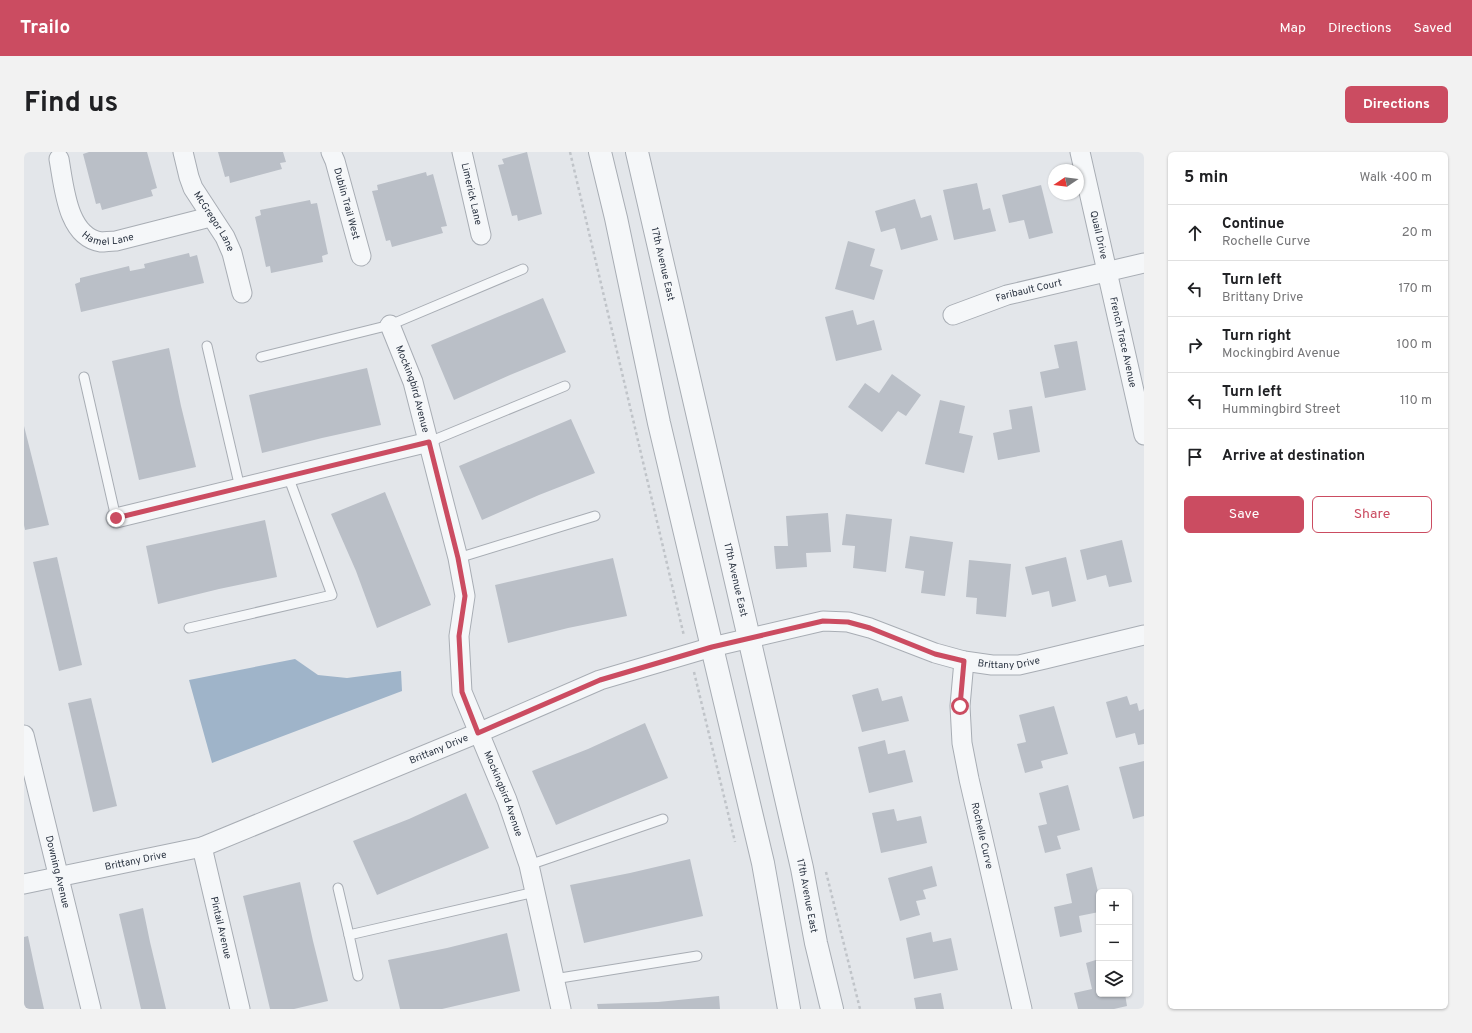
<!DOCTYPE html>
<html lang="en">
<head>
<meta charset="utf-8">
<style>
  body { margin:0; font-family:Overpass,sans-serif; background:#f2f2f2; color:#202124 }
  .controls { position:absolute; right:12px; bottom:12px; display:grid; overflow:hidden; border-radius:6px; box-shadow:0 1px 3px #0004 }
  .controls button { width:36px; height:36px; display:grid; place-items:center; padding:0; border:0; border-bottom:1px solid #e0e0e0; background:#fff; color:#202124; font:20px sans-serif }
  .compass { position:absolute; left:1024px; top:12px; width:36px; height:36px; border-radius:50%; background:#fff; box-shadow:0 1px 3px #0004; rotate:257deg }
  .stop { position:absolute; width:12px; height:12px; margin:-9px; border:3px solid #cb4c61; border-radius:50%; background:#fff }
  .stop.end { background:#cb4c61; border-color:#fff; box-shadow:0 1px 4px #0008 }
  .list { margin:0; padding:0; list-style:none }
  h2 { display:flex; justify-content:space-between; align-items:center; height:52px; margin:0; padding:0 16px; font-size:17px }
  h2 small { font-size:13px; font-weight:400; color:#757577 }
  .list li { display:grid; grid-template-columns:26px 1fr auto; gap:12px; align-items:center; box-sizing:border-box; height:56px; padding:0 16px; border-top:1px solid #e0e0e0 }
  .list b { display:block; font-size:15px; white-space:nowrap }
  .list p { margin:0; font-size:13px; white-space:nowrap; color:#757577 }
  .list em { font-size:13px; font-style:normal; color:#757577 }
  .actions { display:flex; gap:8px; padding:12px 16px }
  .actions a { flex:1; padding:9px 0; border:1px solid #cb4c61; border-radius:6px; text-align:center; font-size:14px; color:#cb4c61 }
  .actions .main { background:#cb4c61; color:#fff }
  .icon { flex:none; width:22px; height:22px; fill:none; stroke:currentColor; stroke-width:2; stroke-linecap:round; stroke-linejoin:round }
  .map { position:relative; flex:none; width:1120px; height:857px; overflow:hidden; border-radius:6px }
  header { display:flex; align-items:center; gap:24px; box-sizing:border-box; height:56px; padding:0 20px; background:#cb4c61; color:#fff }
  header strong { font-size:19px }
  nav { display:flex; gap:22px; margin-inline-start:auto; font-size:14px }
  .intro { display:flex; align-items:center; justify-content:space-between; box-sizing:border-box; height:96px; padding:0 24px }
  h1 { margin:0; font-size:28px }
  .button { padding:10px 18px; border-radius:6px; background:#cb4c61; color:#fff; font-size:14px; font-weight:700 }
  main { display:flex; gap:24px; padding:0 24px }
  aside { flex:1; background:#fff; border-radius:6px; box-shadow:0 1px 3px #0004 }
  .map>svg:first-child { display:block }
  .water { fill:#9fb4c9 }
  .building { fill:#babfc7 }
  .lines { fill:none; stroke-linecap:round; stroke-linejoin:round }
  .service-casing { stroke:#a8adb4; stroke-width:11 }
  .minor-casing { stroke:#a8adb4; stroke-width:21 }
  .tertiary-casing { stroke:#a8adb4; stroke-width:24 }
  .path { stroke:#c0c4c9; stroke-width:2.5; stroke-dasharray:3 3; stroke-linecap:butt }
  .service { stroke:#f5f7f9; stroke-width:9 }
  .minor { stroke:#f5f7f9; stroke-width:19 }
  .tertiary { stroke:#f5f7f9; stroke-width:22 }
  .route { stroke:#cb4c61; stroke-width:5 }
  .labels { text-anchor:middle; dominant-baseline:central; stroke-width:4; stroke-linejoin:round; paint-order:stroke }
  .street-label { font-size:10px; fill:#2b3442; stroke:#f2f5f8 }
</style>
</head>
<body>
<header>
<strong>Trailo</strong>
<nav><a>Map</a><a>Directions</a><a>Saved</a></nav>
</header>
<div class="intro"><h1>Find us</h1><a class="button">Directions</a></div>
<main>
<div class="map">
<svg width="1120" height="857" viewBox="0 0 1120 857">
  <rect width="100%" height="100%" fill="#e3e6ea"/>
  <!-- water -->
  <path class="water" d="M271,507l23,16 29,3 54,-7 1,20 -190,72 -23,-83z"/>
  <!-- building -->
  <g class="building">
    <path d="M65,0h58l10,36 -6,2 2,6 -51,14 -2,-7 -4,1 -13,-50z"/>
    <path d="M194,0h65l3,10 -6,1 2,6 -52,14 -1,-7 -4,1z"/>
    <path d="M503,0l15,62 -24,7 -1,-6 -5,1 -14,-51 6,-1 -2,-5z"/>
    <path d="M402,20l1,4 6,-2 14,52 -6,1 2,6 -51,14 -2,-7 -4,1 -14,-50 6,-1 -1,-5z"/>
    <path d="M953,31l6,27 7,-2 6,23 -42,9 -11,-50z"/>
    <path d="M1017,33l12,48 -24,6 -5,-19 -15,3 -7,-28z"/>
    <path d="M891,47l6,19 10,-3 7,25 -37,10 -6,-22 -14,4 -6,-21z"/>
    <path d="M286,48l1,4 6,-1 11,51 -6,2 1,6 -52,11 -1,-7 -4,1 -11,-50 6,-2 -1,-5z"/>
    <path d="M824,89l27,8 -5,17 13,4 -9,30 -39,-11z"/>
    <path d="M165,101l1,4 7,-2 7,28 -123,29 -6,-28 5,-2v-4l49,-12 1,5 15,-3 -1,-4z"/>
    <path d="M519,146l23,54 -56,23 -56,25 -23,-55z"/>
    <path d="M829,158l4,15 17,-5 8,30 -46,11 -11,-44z"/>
    <path d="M1053,189l9,49 -41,8 -5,-26 19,-4 -5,-23z"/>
    <path d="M145,196l12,58 15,61 -57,13 -27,-119z"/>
    <path d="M343,216l14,57 -59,13 -60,15 -13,-58z"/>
    <path d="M868,222l29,21 -15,21 -8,-5 -16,21 -34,-25 17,-24 14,10z"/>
    <path d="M916,248l25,6 -6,27 14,3 -9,37 -39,-9z"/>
    <path d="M1008,254l8,46 -42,8 -5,-27 19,-4 -3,-19z"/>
    <path d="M547,267l24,54 -56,22 -57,25 -23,-54z"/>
    <path d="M0,274l25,99 -24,5 -1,-5z"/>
    <path d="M361,340l46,113 -54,23 -21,-57 -25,-57z"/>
    <path d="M804,361l3,39 -25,1 1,14 -31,2 -2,-23h14l-2,-30z"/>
    <path d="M822,362l46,5 -6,53 -33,-4 2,-22 -13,-1z"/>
    <path d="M241,368l12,57 -58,12 -61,15 -12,-58z"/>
    <path d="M886,384l43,6 -8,54 -24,-3 3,-22 -19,-3z"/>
    <path d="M1098,388l10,42 -23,5 -3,-12 -19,5 -7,-30z"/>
    <path d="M33,405l25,108 -23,6 -26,-109z"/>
    <path d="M1042,405l10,44 -24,6 -3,-16 -17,4 -7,-28z"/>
    <path d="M589,406l14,58 -59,12 -60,15 -13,-58z"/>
    <path d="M945,408l42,4 -5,53 -30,-3 1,-16 -11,-1z"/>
    <path d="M854,536l4,13 20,-5 7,25 -47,11 -10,-37z"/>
    <path d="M1103,544l3,9 7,-2 2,8 5,-2v35l-6,1 -3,-12 -19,5 -10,-36z"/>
    <path d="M67,546l26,108 -24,6 -25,-109z"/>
    <path d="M1030,554l14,48 -27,7 2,7 -18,5 -8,-29 9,-2 -7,-27z"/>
    <path d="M621,571l23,55 -112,47 -24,-54 56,-22z"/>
    <path d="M861,588l3,14 17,-4 8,32 -44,11 -11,-46z"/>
    <path d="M1120,609v55l-11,3 -14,-52z"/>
    <path d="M1044,633l12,45 -23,6 4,13 -16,4 -7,-27 9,-2 -8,-31z"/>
    <path d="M442,641l23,55 -112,47 -24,-54 56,-22z"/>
    <path d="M870,657l3,12 24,-5 6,27 -46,10 -9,-40z"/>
    <path d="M666,707l13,57 -119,27 -14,-58 60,-12z"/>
    <path d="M908,714l5,20 -14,4 3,9 -10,2 4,14 -20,6 -12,-43z"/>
    <path d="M1068,715l7,29v16l-20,4 3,16 -22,5 -6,-30 18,-4 -6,-29z"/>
    <path d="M276,730l13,59 15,60 -34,8h-24l-27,-113z"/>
    <path d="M119,756l7,34 16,67h-25l-22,-95z"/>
    <path d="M907,780l2,10 18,-4 7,32 -44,9 -8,-41z"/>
    <path d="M483,781l13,58 -78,18h-42l-12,-49 59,-12z"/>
    <path d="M4,784l7,33 9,40h-20v-72z"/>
    <path d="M1075,807v35h26l2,12 -13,3h-36l-4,-16 18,-4 -6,-26z"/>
    <path d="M917,841l3,16h-28l-2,-11z"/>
    <path d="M695,844l1,13h-122l-1,-5 61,-2z"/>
  </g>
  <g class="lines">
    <!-- service casing -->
    <g class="service-casing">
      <g id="service">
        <path d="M183,194l33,142"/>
        <path d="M237,205l129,-32 133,-56"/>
        <path d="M60,225l32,141"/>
        <path d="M405,290l136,-56"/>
        <path d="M434,406l137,-42"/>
        <path d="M165,476l143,-33 -44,-119"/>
        <path d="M505,713l134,-46"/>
        <path d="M314,736l11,47"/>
        <path d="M334,824l-9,-41 186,-43"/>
        <path d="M530,827l143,-23"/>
      </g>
    </g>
    <!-- minor casing -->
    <g class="minor-casing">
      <g id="minor">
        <path id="s1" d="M159,0l6,25 4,11 32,49 7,16 10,40"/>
        <path id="s2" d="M307,0l4,9 26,95"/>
        <path id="s3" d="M438,0l19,83"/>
        <path id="s4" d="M1056,0l64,283"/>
        <path id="s5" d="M35,7c5,27 8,78 42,83 4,0 10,-1 15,-1l94,-24"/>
        <path id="s6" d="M929,163l54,-20 137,-32"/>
        <path id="s7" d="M366,173l23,57 45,176 7,38 -6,40 3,56 45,108 22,65 32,144"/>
        <path d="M92,366l313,-76"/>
        <path id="s8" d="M940,509l-4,45 2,37 7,36 53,230"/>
        <path id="s9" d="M0,583l67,274"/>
        <path id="s10" d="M178,695l38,162"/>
        <path id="s11" d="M0,732l178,-37 276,-114 122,-53 112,-33 111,-26 25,1 22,6 65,25 29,8 28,4h27l26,-6 99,-24"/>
      </g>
    </g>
    <!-- tertiary casing -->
    <g class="tertiary-casing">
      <g id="tertiary">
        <path d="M576,0l16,66 43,205 104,440 26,146"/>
        <path id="s12" d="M613,0l165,716 14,75 16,66"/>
      </g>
    </g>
    <!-- path -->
    <g class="path">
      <path d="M546,0l114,484"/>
      <path d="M670,520l41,170"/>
      <path d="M802,720l34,137"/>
    </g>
    <!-- service -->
    <use href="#service" class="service"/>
    <!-- minor -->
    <use href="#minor" class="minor"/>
    <!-- tertiary -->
    <use href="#tertiary" class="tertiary"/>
  </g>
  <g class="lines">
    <!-- route -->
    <path class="route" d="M92,366l313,-76 29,116 7,38 -6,40 3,56 16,41 122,-53 112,-33 111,-26 25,1 22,6 65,26 29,7 -4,45"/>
  </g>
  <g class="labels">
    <!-- street labels -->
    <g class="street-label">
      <text stroke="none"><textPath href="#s3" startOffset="43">Limerick Lane</textPath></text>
      <text stroke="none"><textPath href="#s2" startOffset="54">Dublin Trail West</textPath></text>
      <text stroke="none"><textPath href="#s1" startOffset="77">McGregor Lane</textPath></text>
      <text stroke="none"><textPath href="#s5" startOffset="106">Hamel Lane</textPath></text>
      <text stroke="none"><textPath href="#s4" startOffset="85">Quail Drive</textPath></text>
      <text stroke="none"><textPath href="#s12" startOffset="115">17th Avenue East</textPath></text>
      <text stroke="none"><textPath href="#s6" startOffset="80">Faribault Court</textPath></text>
      <text stroke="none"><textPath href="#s4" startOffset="195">French Trace Avenue</textPath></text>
      <text stroke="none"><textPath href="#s7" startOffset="68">Mockingbird Avenue</textPath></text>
      <text stroke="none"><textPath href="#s12" startOffset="439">17th Avenue East</textPath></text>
      <text stroke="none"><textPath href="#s11" startOffset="1037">Brittany Drive</textPath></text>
      <text stroke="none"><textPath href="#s11" startOffset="438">Brittany Drive</textPath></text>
      <text stroke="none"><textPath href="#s7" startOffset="488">Mockingbird Avenue</textPath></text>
      <text stroke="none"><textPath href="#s8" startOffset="177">Rochelle Curve</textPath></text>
      <text stroke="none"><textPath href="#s11" startOffset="114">Brittany Drive</textPath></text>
      <text stroke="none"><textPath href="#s9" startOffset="141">Downing Avenue</textPath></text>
      <text stroke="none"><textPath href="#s12" startOffset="763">17th Avenue East</textPath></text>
      <text stroke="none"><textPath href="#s10" startOffset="83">Pintail Avenue</textPath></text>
    </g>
  </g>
</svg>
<div class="controls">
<button>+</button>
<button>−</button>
<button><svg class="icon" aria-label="layers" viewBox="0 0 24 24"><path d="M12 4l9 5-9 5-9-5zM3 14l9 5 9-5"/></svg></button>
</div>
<svg class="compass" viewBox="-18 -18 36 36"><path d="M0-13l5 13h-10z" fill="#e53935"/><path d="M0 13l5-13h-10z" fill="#757577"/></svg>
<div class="stop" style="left:936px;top:554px"></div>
<div class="stop end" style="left:92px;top:366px"></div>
</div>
<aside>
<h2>5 min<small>Walk · 400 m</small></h2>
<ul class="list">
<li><svg class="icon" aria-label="ahead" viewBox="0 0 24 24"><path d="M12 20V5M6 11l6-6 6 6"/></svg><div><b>Continue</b><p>Rochelle Curve</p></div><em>20 m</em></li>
<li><svg class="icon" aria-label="left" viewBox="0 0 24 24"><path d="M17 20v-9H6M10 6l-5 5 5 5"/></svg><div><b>Turn left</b><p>Brittany Drive</p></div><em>170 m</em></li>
<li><svg class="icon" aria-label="right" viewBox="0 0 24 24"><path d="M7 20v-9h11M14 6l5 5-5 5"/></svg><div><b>Turn right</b><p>Mockingbird Avenue</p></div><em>100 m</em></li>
<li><svg class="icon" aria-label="left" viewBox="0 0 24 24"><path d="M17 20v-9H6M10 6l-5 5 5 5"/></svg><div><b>Turn left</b><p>Hummingbird Street</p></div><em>110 m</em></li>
<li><svg class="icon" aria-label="arrive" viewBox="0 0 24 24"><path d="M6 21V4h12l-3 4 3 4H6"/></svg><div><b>Arrive at destination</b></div></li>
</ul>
<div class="actions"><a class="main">Save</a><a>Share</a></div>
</aside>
</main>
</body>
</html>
